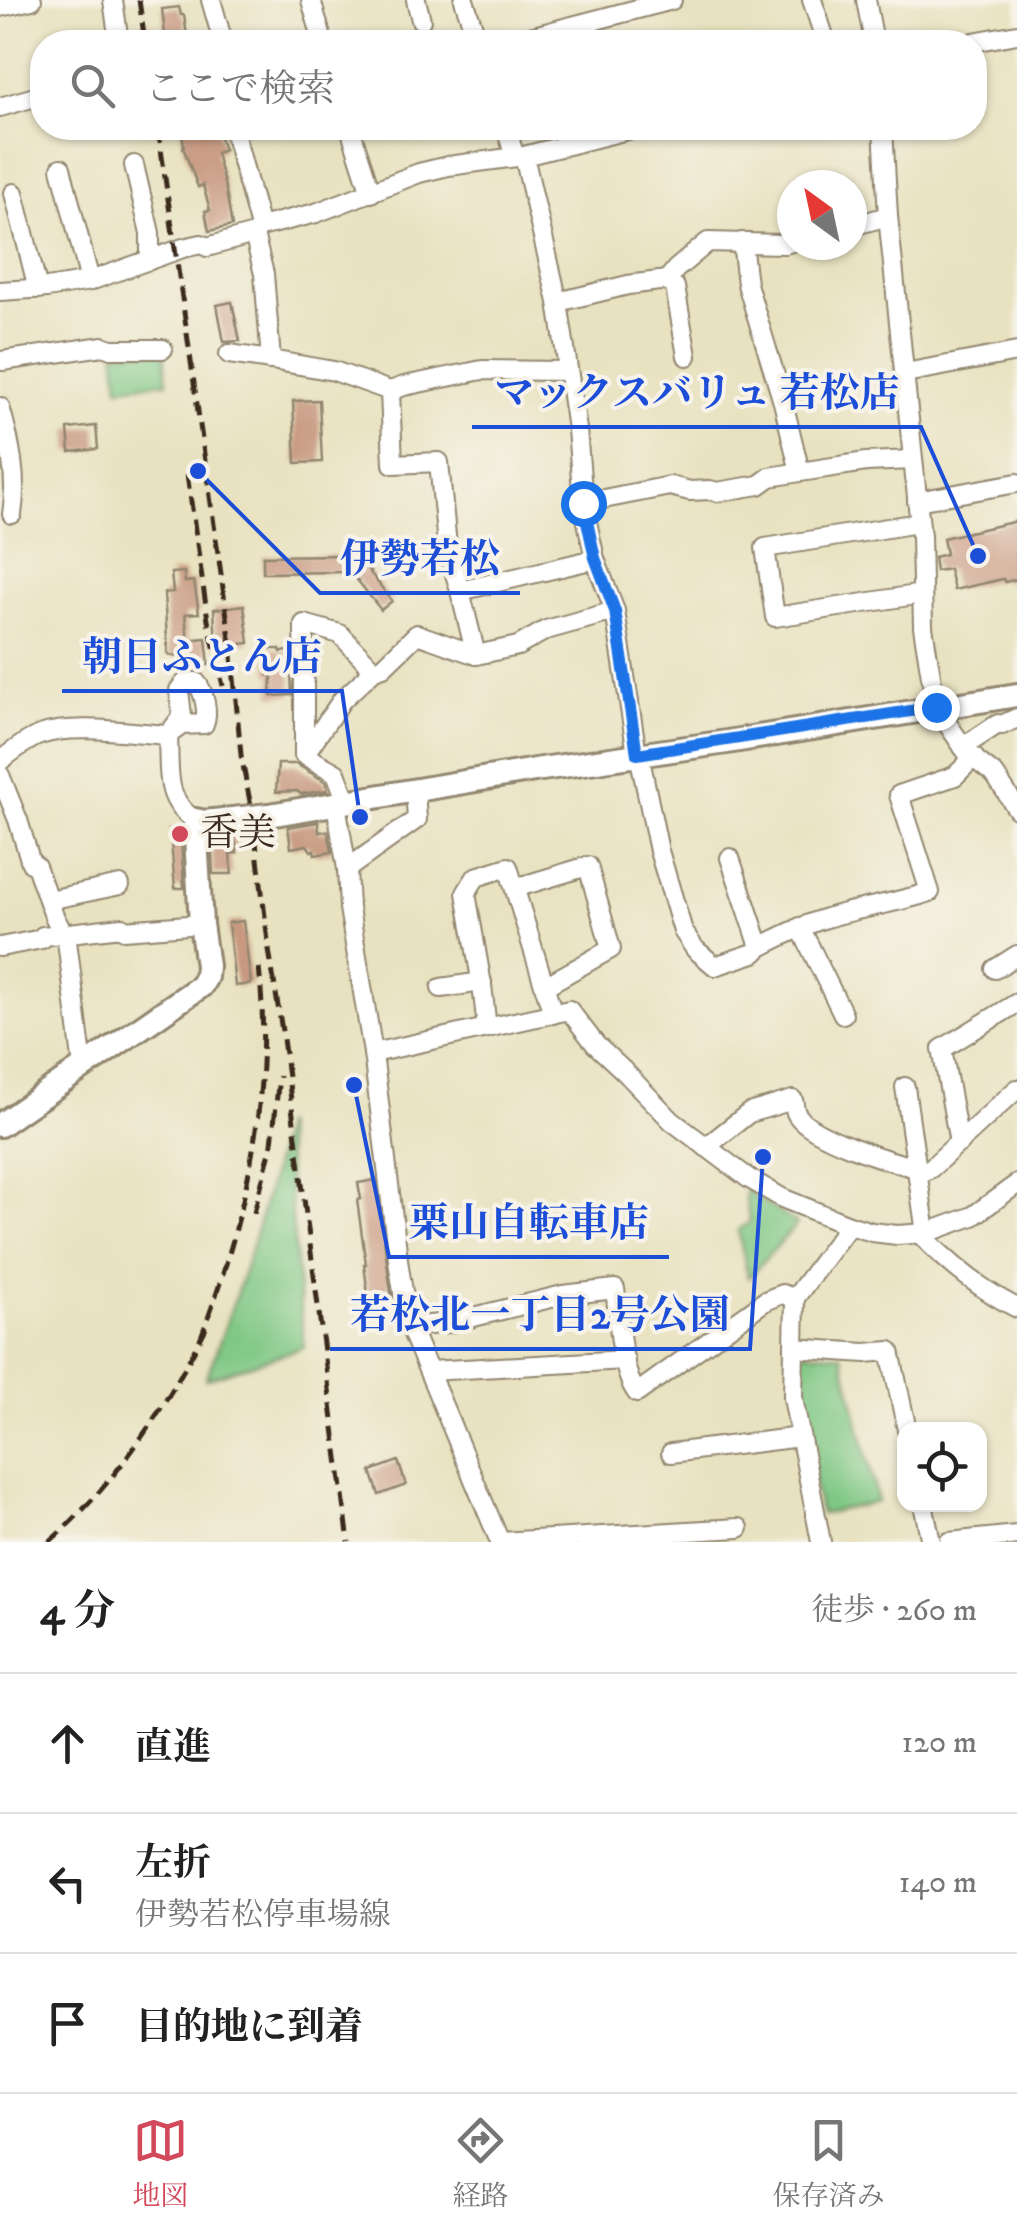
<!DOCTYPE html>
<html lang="ja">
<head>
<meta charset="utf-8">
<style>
  body { margin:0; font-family:"IM FELL DW Pica","Noto Serif JP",serif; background:#f2f2f2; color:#222 }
  .controls { position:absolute; right:30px; bottom:30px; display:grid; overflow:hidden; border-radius:20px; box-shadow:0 2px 8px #0004 }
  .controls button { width:90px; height:90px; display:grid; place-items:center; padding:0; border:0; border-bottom:2px solid #e0e0e0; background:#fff; color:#222; font:50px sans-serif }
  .compass { position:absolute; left:777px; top:170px; width:90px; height:90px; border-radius:50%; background:#fff; box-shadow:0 2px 8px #0004; rotate:327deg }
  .stop { position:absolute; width:30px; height:30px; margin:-22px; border:8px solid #1a73e8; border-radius:50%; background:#fff }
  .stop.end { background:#1a73e8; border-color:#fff; box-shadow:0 2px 10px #0008 }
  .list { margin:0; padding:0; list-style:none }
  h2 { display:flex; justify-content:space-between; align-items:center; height:130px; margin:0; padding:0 40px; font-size:42px }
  h2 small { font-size:32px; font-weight:400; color:#767676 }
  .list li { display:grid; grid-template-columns:65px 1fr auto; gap:30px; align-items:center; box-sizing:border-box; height:140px; padding:0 40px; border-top:2px solid #e0e0e0 }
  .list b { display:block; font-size:38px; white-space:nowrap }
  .list p { margin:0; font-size:32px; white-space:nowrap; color:#767676 }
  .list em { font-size:32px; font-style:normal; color:#767676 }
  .icon { flex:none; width:55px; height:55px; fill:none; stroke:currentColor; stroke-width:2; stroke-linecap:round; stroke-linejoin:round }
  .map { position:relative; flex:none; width:1017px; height:1542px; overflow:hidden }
  .search { position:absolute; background:#fff; box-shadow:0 2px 8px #0004; left:30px; right:30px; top:30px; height:110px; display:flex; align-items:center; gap:25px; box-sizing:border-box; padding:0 35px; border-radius:40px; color:#767676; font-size:38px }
  .sheet { height:550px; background:#fff }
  nav { display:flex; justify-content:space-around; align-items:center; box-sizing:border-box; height:140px; border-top:2px solid #e0e0e0; background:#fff; font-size:28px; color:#767676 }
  nav a { display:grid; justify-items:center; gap:5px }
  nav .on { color:#d1495b }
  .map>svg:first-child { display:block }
  .green { fill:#80c885; stroke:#5e7952; stroke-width:2.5 }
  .building { fill:#c89980 }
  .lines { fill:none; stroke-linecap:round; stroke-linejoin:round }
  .minor-casing { stroke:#92866f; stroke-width:22 }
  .major-casing { stroke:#92866f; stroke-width:28 }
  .minor { stroke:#fff; stroke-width:18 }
  .major { stroke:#fff; stroke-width:22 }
  .rail { stroke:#3b2a1e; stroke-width:5; stroke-dasharray:15 8; stroke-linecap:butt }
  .route { stroke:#1a73e8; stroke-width:12 }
  .poi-dot { fill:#d1495b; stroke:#f7f3e8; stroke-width:4 }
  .labels { text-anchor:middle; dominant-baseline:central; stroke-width:8; stroke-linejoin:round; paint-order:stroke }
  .poi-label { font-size:38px; fill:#3b2a1e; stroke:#f7f3e8; text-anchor:start }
  .leader { fill:none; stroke:#1d4ed8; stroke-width:4 }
  .callout-dot { fill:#1d4ed8; stroke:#f7f3e8; stroke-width:4 }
  .callout-label { font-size:40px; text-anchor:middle; font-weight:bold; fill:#1d4ed8; stroke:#f7f3e8; stroke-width:8; stroke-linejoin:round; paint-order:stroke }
</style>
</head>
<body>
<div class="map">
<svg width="1017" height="1542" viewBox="0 0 1017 1542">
  <rect width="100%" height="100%" fill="#f7f3e8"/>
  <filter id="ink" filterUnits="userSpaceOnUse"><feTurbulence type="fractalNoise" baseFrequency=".01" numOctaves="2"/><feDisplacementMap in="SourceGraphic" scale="20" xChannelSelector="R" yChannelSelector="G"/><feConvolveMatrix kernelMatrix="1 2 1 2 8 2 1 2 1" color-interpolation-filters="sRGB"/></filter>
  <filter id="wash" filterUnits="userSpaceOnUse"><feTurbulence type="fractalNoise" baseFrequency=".0048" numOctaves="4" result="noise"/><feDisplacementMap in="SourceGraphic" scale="40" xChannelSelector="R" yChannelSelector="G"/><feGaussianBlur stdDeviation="2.25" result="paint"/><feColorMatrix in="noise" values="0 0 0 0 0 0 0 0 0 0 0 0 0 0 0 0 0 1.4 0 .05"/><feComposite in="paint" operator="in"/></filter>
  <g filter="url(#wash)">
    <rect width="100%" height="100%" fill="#e8e2c0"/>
    <!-- green -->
    <g class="green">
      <path d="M164,351l3,31 -48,5 -4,-35z"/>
      <path d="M283,1123l21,224 -98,32c31,-84 60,-167 77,-256z"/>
      <path d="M747,1188l8,9 42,27 -49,54 -10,-48 12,-8 -5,-24z"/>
      <path d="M800,1351l42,4 36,147 -58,12 -20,-108z"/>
    </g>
    <g id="blocks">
      <!-- building -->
      <g class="building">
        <path d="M179,7l2,8h3l4,27h-22l-4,-33z"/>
        <path d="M181,128h36l7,22 -8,3 10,38 6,35 -23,5 -4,-20 5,-1 -7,-25 -5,2 -15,-40 1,-1z"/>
        <path d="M232,302l8,39 -16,1 -7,-37z"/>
        <path d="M319,400l3,62 -26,1 -3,-62z"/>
        <path d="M96,426l2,23 -28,3 -2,-23z"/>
        <path d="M1017,521v58l-12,3 -2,-3 -49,11 -5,-21 -13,2 -2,-14 12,-3 -3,-16z"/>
        <path d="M344,555v17l-81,1v-17z"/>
        <path d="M366,567l26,34 -11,9 -27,-34z"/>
        <path d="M184,572l1,10 9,-1 5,32 -14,1 3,26 18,-2 3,27 -14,2 -1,-13 -22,2 -4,-2 -4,-61 9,-1 -2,-19z"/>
        <path d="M244,605l5,38 -33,4 -2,-38z"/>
        <path d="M267,649h13l1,3 9,-1 2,44 -21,1 1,-21h-4z"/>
        <path d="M278,764h18l30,18 2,8 -27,4 -4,-3 -21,1z"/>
        <path d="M318,822l1,10 9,-1 4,21 -17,3 -1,-5 -3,1 -4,-6 -16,3 -3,-21z"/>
        <path d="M180,828l4,60h-9l-5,-59z"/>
        <path d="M234,834l3,19 -7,1 2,20h-19l-2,-38z"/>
        <path d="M243,921l8,63 -16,2 -7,-63z"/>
        <path d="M376,1180l17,127 -25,5 -3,-16 3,-1 -4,-31h2l-9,-64 4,-1 -3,-16z"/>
        <path d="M398,1461l8,24 -27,10 -8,-24z"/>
      </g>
    </g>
  </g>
  <g filter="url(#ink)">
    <use href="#blocks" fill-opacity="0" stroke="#92866f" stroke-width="2.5"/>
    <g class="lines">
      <!-- minor casing -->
      <g class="minor-casing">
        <g id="minor">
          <path d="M113,0l6,42"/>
          <path d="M211,0l12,42"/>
          <path d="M311,0l12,42"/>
          <path d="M416,0l5,20"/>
          <path d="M464,0l14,42"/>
          <path d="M812,0l14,42"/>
          <path d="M866,0l8,42"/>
          <path d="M0,7l32,-7"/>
          <path d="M511,42l161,-42"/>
          <path d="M973,42l44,-8"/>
          <path d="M0,107l42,-12"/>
          <path d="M233,128l27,99"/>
          <path d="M350,128l21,65"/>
          <path d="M506,128l9,29"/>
          <path d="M883,128l5,88 33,320 2,91 13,80 32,47 27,21 22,34"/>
          <path d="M524,156l34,146 19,127 6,74 12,56 20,52 22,143"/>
          <path d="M134,165l16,68v27"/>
          <path d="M61,168l29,113"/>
          <path d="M14,193l24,96"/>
          <path d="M852,226l36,-10"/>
          <path d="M254,234l10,40 7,86 63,11 56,20 14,-5 78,-16 86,1"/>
          <path d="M742,242l5,42 36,118 17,70"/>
          <path d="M667,280l9,-11 32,-27 76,2 8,-2"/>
          <path d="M0,291l47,-3 43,-7 93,-33 18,-4 6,3 47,-13 6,-7 56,-14 103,-40 29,-7 76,-10 111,-28"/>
          <path d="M558,302l70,-17 39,-5 8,7 12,69"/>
          <path d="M229,354l42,6"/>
          <path d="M2,361l101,-15 8,3h52"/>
          <path d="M905,373l112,-21"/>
          <path d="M390,391l3,73 46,-2 8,84 13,45 135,-32"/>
          <path d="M0,407c10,35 18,71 12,107"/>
          <path d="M917,501l100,-18"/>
          <path d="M583,503l87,-17 20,5 20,-1 7,2 42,-7 11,-8 30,-5 66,-10 47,-2"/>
          <path d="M918,523l-153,25 10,69 147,-23"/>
          <path d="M460,591l16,64 42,-9 28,-16 69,-19"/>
          <path d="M186,682h10c8,9 13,30 8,42l-22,1 -14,10 14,-19 -3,-26z"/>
          <path d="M963,747l35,-23 4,1 15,-7"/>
          <path d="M304,754v-130l36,10 34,36"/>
          <path d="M639,754l20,97 24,80 12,18 20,17 39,-13 6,-6 -30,-89"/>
          <path d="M0,761c12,-9 26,-21 40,-26 33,-12 93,-2 128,0 2,34 -5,65 27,85"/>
          <path d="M0,775l18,45 13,43 5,3 18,50 9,17"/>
          <path d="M347,802l-11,-29 -32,-18 38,-55 32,-30 9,-3 34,-33 59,21"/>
          <path d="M336,804l11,65 2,39 24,145 26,214 9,55 92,220"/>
          <path d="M347,869l70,-50 -2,-29"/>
          <path d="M515,888l73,-22 23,83 -66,37"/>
          <path d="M49,900l71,-15"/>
          <path d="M800,927l43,87"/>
          <path d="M66,933l17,134"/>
          <path d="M0,947l42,-8 1,-3 79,-9 2,3 77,-6"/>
          <path d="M760,947c20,-10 39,-20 60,-27 36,-12 74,-16 110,-28l-31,-97 56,-19 19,-19"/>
          <path d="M995,969l22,-14"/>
          <path d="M441,988l41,-6"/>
          <path d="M487,1028l-5,-43 -16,-92 10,-16 32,-10 45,147"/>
          <path d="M373,1053l196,-43 27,35 29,27 47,49 76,57 34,20 67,27 23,7 25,3 29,-2 47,-17 44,-32"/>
          <path d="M905,1087l21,146"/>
          <path d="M959,1143l-17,-94 75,-46"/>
          <path d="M706,1147l43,-34 44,-13c2,6 1,12 5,16 14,21 93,46 119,52"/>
          <path d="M918,1174l13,-6 86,-79"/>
          <path d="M920,1234c28,29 61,56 97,74"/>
          <path d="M410,1327l39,-4 114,-28 52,-6c4,28 5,82 22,104l128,-92 17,-7 13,4"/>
          <path d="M794,1348l71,5 25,-2 17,79"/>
          <path d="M429,1371l196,-11"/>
          <path d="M671,1453l129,-16"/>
          <path d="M923,1504l8,38"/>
          <path d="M500,1542l239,-14"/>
          <path d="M821,1542l-28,-144 2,-100 54,-73"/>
          <path d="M949,1542l68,-7"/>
        </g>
      </g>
      <!-- major casing -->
      <g class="major-casing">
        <path id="major" d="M0,1125l201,-139 5,-9 1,-11 -6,-42 -6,-104 9,2 65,-7 266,-45 192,-28 290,-47"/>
      </g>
      <!-- minor -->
      <use href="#minor" class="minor"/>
      <!-- major -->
      <use href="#major" class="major"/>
      <!-- rail -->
      <g class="rail">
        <path d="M139,0l6,42"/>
        <path d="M158,128l73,517 10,110 12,62 16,133 13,81 67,511"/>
        <path d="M187,474l21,146 15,66"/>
        <path d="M254,1213l18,-69 7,-68"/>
        <path d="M200,1340c45,-119 73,-244 59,-372"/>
        <path d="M49,1542c68,-59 116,-134 157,-214"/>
      </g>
    </g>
  </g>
  <g class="lines" filter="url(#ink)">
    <!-- route -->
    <path class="route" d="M583,503l12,55 20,53 22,143 299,-47"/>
  </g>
  <!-- markers -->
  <circle class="poi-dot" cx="180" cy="834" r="10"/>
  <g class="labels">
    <!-- poi labels -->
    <g class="poi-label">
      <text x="200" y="834">香美</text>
    </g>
  </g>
  <!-- callouts -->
  <path class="leader" d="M978 556L921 427H472M198 471L320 593H520M360 817L342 691H62M354 1085L389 1257H669M763 1157L750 1349H330"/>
  <g class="callout-dot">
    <circle cx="978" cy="556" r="10"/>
    <circle cx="198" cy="471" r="10"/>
    <circle cx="360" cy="817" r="10"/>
    <circle cx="354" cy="1085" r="10"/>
    <circle cx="763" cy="1157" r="10"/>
  </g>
  <g class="callout-label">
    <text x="697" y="406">マックスバリュ 若松店</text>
    <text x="420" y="572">伊勢若松</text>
    <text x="202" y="670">朝日ふとん店</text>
    <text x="529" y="1236">栗山自転車店</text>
    <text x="540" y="1328">若松北一丁目2号公園</text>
  </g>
</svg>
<div class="controls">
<button><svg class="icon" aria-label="locate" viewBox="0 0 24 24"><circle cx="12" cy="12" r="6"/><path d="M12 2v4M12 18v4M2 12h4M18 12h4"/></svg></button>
</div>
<svg class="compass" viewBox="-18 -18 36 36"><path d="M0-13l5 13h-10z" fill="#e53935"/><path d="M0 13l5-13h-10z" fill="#767676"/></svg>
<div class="stop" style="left:583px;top:503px"></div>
<div class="stop end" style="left:936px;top:707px"></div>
<div class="search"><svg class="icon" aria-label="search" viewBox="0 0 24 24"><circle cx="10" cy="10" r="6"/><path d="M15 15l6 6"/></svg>ここで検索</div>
</div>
<section class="sheet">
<h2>4 分<small>徒歩 · 260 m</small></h2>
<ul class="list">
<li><svg class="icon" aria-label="ahead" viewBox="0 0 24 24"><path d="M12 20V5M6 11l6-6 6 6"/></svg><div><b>直進</b></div><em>120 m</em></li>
<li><svg class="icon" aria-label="left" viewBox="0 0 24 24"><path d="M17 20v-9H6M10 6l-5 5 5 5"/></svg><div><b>左折</b><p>伊勢若松停車場線</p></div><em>140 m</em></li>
<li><svg class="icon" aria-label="arrive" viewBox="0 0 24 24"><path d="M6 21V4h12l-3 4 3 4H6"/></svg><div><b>目的地に到着</b></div></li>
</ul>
</section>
<nav>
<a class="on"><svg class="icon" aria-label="map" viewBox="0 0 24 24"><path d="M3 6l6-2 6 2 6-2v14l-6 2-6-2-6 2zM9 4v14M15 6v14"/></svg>地図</a>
<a><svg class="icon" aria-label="directions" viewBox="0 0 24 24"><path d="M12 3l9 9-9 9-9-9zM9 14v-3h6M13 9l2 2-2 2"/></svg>経路</a>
<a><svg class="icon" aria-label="saved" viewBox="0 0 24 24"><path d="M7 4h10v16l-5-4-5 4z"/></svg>保存済み</a>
</nav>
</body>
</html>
